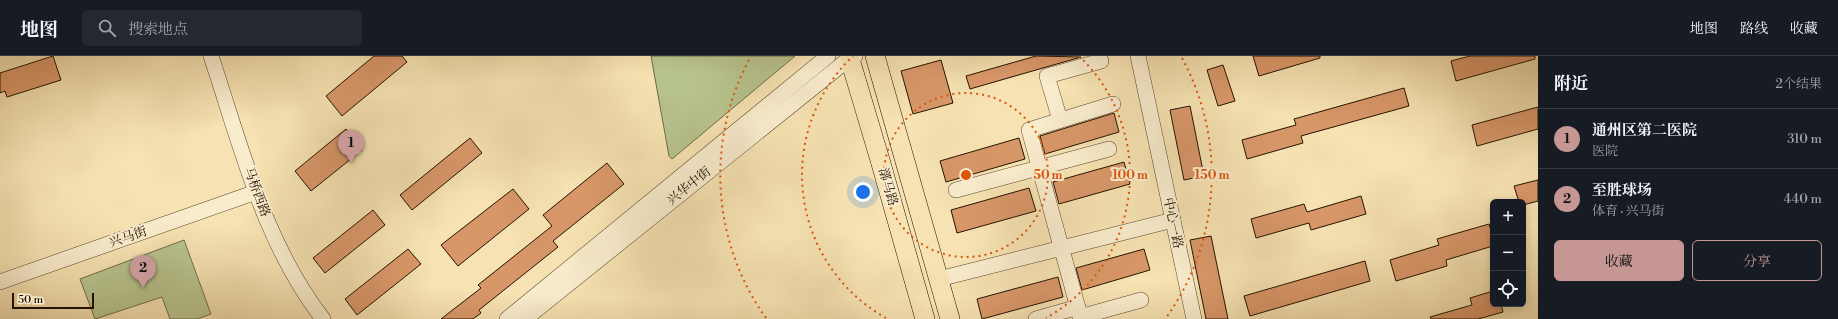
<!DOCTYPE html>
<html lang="zh">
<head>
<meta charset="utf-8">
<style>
  body { margin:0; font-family:"Libre Bodoni","Noto Serif SC",serif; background:#242831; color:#f1f3f6 }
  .controls { position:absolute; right:12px; bottom:12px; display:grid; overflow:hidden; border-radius:6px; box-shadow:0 2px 10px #0003 }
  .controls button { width:36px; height:36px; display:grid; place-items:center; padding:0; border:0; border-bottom:1px solid #363941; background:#171b24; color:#f1f3f6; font:20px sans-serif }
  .scale { position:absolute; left:12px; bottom:10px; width:82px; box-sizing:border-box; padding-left:4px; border:2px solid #241300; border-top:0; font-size:11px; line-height:14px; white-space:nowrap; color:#241300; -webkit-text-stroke:3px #f9eccd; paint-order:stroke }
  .you { position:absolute; left:863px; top:136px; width:14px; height:14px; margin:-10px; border:3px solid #fff; border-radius:50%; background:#1a73e8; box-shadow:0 0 0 6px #1a73e833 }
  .badge { display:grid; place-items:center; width:26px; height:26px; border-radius:50%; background:#c59692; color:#111; font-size:13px; font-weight:700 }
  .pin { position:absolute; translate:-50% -33px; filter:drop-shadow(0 1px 2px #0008) }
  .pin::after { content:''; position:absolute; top:21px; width:14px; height:12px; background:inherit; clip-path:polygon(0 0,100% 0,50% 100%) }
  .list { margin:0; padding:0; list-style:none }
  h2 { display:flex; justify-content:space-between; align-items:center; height:52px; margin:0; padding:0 16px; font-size:17px }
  h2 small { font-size:13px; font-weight:400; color:#9ea1a6 }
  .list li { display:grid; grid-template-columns:26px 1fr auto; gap:12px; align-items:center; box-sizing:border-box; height:60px; padding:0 16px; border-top:1px solid #363941 }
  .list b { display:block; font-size:15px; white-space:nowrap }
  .list p { margin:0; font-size:13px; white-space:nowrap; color:#9ea1a6 }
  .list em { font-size:13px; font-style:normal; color:#9ea1a6 }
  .actions { display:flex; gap:8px; padding:12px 16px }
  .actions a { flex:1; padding:9px 0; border:1px solid #c59692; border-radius:6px; text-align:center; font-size:14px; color:#c59692 }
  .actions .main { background:#c59692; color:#111 }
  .icon { flex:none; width:22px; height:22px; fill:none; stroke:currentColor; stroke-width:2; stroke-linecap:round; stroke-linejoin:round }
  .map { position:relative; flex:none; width:1538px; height:263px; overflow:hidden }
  header { display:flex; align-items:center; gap:24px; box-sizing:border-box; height:56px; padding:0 20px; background:#171b24; border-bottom:1px solid #363941 }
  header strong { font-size:19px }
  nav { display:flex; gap:22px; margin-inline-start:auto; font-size:14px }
  .search { width:280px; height:36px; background:#242831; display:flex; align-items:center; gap:10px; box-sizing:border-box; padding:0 14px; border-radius:6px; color:#9ea1a6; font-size:15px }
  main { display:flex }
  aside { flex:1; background:#171b24 }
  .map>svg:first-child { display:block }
  .green { fill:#b8c48f; stroke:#6e6c48 }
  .building { fill:#d89769; stroke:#241300 }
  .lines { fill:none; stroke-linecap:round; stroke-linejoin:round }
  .minor-casing { stroke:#58472c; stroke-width:16 }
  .major-casing { stroke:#241300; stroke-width:20 }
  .minor { stroke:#f9eccd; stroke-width:15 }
  .major { stroke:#f6e2b2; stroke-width:19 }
  .ring { fill:none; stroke:#de560b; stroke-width:2; stroke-dasharray:2 4 }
  .labels { text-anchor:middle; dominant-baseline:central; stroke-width:4; stroke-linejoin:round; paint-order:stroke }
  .street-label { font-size:13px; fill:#241300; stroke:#f9eccd }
  .centre { fill:#de560b; stroke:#f9eccd; stroke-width:2 }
  .ring-label { font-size:12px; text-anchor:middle; font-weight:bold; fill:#de560b; stroke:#f9eccd; stroke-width:4; stroke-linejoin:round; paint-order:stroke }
</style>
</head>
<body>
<header>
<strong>地图</strong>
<div class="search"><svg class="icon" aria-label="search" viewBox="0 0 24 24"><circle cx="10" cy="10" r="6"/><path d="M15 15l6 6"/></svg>搜索地点</div>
<nav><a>地图</a><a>路线</a><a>收藏</a></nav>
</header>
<main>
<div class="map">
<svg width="1538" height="263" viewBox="0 0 1538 263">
  <rect width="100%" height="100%" fill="#f6e2b2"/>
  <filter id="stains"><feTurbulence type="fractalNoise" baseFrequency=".005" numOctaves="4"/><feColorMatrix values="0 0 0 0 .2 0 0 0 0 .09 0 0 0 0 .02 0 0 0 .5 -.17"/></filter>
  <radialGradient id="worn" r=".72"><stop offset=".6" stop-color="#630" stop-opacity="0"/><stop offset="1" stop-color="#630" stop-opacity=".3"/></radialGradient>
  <!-- green -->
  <g class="green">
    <path d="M651,0h144l-123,103 -3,-3z"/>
    <path d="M184,184l27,74 -14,5h-27l-8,-22 -67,22 -15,-40z"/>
  </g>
  <!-- building -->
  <g class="building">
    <path d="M53,0l8,24 -54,17 -2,-6 -5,2v-20z"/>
    <path d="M374,0h28l5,6 -65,54 -16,-20z"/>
    <path d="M1036,0l45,1 -111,32 -4,-13z"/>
    <path d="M1253,0h67v2l-61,18z"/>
    <path d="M1470,0h65v3l-79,22 -5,-20z"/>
    <path d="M941,4l12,43 -40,11 -12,-43z"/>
    <path d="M1223,9l12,36 -17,5 -11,-36z"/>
    <path d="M1404,32l5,18 -108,30 2,7 -56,16 -5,-19 54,-15 -2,-6z"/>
    <path d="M1190,50l14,70 -20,4 -14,-70z"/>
    <path d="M1538,51v22l-61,17 -5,-21z"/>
    <path d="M1114,57l5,19 -74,22 -5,-18z"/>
    <path d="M346,73l16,21 -51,41 -16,-20z"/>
    <path d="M470,82l12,15 -70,57 -12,-15z"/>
    <path d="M1019,82l6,21 -79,23 -6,-21z"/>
    <path d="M1124,106l6,22 -71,20 -6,-22z"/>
    <path d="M607,107l17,21 -71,57 5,6 -79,63 2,3 -8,6h-32l40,-31 -3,-3 74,-59 -9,-11z"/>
    <path d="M1538,124v21l-15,4v-3h-4l-5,-16z"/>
    <path d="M1029,132l7,23 -79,22 -6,-23z"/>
    <path d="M513,133l16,20 -71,57 -17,-21z"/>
    <path d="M1361,140l5,18 -55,16 -2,-7 -53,15 -5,-19 53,-15 3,8z"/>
    <path d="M373,154l12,15 -60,48 -12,-15z"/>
    <path d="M1489,168l4,13v9l-47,14 1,6 -51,15 -6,-21 49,-15 -2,-6z"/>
    <path d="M1211,180l17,83h-22l-16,-79z"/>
    <path d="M408,193l13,15 -64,51 -12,-16z"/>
    <path d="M1144,193l6,21 -68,20 -6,-22z"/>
    <path d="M1365,205l5,20 -120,35 -6,-20z"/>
    <path d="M1058,221l5,20 -81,22 -5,-20z"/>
    <path d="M1493,235v13h8l2,8 -25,7h-47l-1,-2 42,-12 -2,-7z"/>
  </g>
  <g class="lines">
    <!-- minor casing -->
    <g class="minor-casing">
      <g id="minor">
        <path d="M211,0c30,90 53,187 112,263"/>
        <path d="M1138,0l56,263"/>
        <path d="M1060,64l-13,-44 54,-15"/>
        <path d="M956,134l153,-41"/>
        <path d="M939,223l234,-59"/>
        <path d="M0,226l256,-90"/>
        <path d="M1080,261l61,-17"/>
        <path d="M507,263l321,-263"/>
        <path d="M525,263l325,-261 5,-2"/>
        <path d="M1036,263l42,-12"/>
        <path d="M1081,263l-52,-189 84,-26"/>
      </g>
    </g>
    <!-- major casing -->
    <g class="major-casing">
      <g id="major">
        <path d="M849,0l31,104 45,159"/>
        <path d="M875,0l75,263"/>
      </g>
    </g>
    <!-- minor -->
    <use href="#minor" class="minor"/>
    <!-- major -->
    <use href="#major" class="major"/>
  </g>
  <!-- distance rings -->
  <g class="ring">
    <circle cx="966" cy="119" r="82"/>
    <path d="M886 262A164 164 0 0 1 853 0M1079 0A164 164 0 0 1 1046 262"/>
    <path d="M766 262A246 246 0 0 1 750 2M1182 2A246 246 0 0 1 1166 262"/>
  </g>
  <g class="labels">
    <!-- street labels -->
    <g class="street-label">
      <text transform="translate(689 130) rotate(-39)">兴华中街</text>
      <text transform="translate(888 131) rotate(74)">漷马路</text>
      <text transform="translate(257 136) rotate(70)">马桥西路</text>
      <text transform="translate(1173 167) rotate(78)">中心一路</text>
      <text transform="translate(128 181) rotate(-19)">兴马街</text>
    </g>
  </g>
  <circle cx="966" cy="119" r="6" class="centre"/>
  <g class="ring-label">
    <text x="1048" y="123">50 m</text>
    <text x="1130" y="123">100 m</text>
    <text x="1212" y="123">150 m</text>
  </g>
  <rect width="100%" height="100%" filter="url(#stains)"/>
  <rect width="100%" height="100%" fill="url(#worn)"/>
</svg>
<div class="controls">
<button>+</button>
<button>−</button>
<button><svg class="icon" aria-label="locate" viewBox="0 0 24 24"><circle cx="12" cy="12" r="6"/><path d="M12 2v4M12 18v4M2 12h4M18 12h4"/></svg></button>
</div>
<div class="scale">50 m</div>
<div class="you"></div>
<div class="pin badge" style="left:351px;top:107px">1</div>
<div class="pin badge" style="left:143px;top:232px">2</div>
</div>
<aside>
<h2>附近<small>2个结果</small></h2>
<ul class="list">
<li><span class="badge">1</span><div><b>通州区第二医院</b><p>医院</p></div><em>310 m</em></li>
<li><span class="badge">2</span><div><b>至胜球场</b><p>体育 · 兴马街</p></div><em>440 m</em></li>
</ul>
<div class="actions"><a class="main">收藏</a><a>分享</a></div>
</aside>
</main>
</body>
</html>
